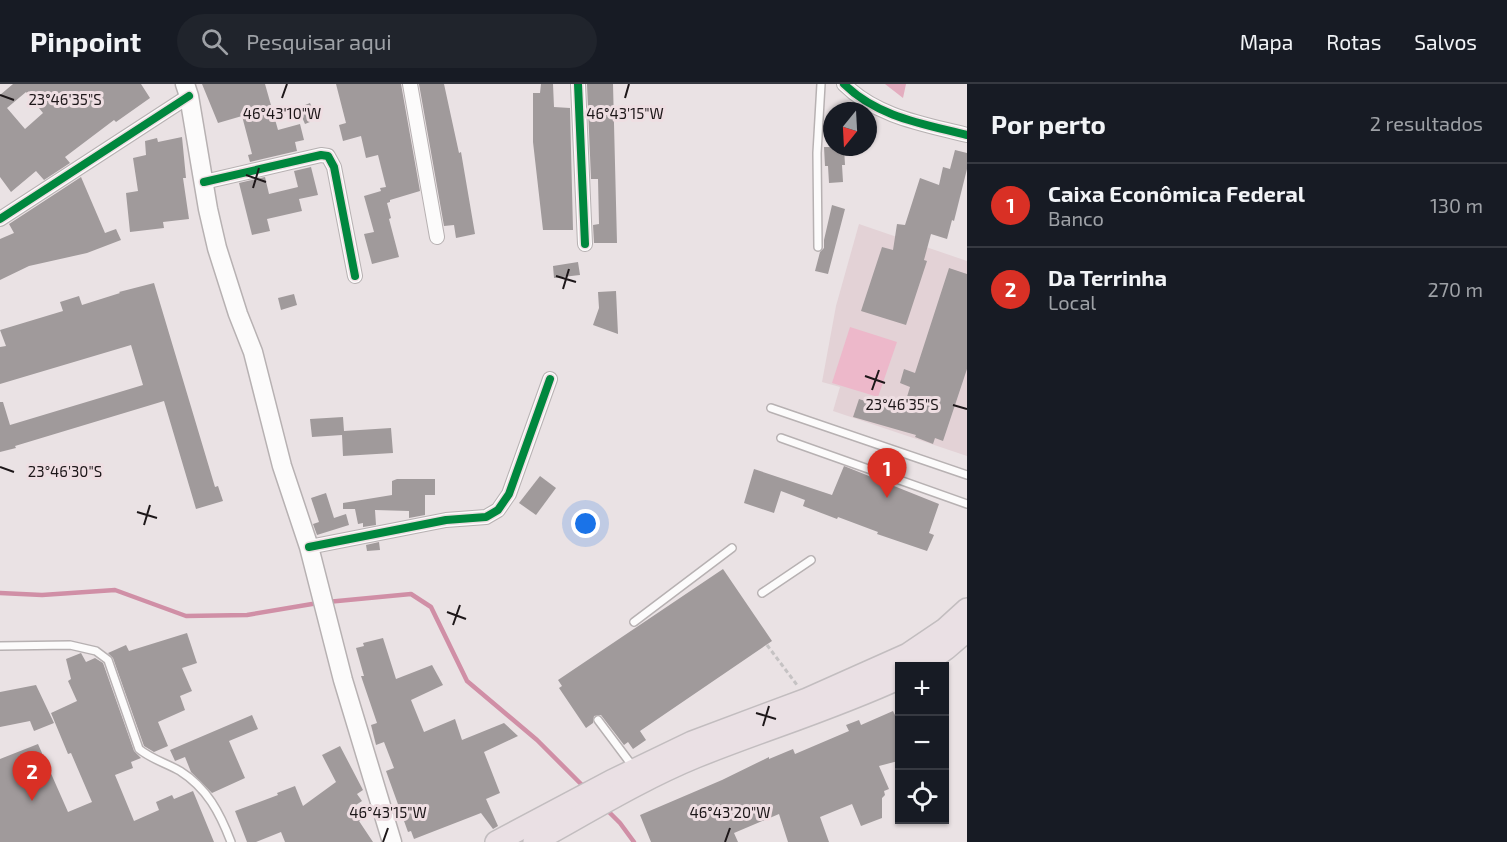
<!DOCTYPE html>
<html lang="pt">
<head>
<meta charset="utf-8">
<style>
  body { margin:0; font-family:"Exo 2",sans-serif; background:#20242c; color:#f1f3f6 }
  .controls { position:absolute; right:18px; bottom:18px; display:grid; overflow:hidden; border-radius:0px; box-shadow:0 2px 4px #0004 }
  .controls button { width:54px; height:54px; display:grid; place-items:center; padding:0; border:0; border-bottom:2px solid #363941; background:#171b24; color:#f1f3f6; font:30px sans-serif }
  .compass { position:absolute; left:823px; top:18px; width:54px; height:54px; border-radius:50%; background:#171b24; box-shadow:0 2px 4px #0004; rotate:198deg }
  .you { position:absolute; left:586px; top:440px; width:21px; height:21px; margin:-15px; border:4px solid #fff; border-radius:50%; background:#1a73e8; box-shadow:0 0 0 9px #1a73e833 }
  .badge { display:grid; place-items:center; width:39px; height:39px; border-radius:50%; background:#d93025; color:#fff; font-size:20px; font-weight:700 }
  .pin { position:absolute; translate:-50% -50px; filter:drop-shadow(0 2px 3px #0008) }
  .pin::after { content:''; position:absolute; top:32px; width:21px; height:18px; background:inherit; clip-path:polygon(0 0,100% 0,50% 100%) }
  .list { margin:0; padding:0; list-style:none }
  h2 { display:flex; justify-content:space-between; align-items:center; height:78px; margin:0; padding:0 24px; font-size:26px }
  h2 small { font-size:20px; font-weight:400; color:#9ea1a6 }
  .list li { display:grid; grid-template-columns:39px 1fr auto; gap:18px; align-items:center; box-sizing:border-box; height:84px; padding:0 24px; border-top:2px solid #363941 }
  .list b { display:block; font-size:22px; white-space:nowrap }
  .list p { margin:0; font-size:20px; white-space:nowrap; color:#9ea1a6 }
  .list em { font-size:20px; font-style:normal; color:#9ea1a6 }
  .icon { flex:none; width:33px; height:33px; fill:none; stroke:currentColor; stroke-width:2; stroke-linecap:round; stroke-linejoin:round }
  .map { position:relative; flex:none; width:967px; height:758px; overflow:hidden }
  header { display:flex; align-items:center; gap:36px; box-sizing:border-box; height:84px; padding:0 30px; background:#171b24; border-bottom:2px solid #363941 }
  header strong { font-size:28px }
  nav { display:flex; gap:33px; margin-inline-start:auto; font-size:21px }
  .search { width:420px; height:54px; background:#20242c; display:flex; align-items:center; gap:15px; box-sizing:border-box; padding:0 21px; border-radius:33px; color:#9ea1a6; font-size:22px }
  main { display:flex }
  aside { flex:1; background:#171b24 }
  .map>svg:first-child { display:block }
  .built { fill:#e3d2d6 }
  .green { fill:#edb8ca }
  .forest { fill:#e3adbf }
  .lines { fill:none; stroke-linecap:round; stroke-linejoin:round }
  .stream { stroke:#d08fa6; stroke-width:4.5 }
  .building { fill:#a09a9b; fill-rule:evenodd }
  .service-casing { stroke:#b7b1b2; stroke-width:10 }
  .minor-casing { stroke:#b7b1b2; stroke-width:16 }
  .secondary-casing { stroke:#b7b1b2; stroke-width:21 }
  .primary-casing { stroke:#c2bdbf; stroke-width:24 }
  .path { stroke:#c5c2c3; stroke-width:3; stroke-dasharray:4.5 3; stroke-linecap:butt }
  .service { stroke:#fcfbfb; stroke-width:7 }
  .minor { stroke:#fcfbfb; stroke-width:14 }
  .secondary { stroke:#fcfbfb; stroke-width:18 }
  .primary { stroke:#eae0e4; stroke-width:21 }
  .cycleway-casing { stroke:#eedee2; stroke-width:11 }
  .cycleway { stroke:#00873e; stroke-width:8 }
  .ticks { fill:none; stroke:#1d1719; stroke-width:2 }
  .ticks-label { font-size:15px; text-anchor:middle; fill:#1d1719; stroke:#eedee2; stroke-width:6; stroke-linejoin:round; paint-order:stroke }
</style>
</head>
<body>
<header>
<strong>Pinpoint</strong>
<div class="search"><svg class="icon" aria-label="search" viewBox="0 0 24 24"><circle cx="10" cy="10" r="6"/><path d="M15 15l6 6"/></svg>Pesquisar aqui</div>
<nav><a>Mapa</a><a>Rotas</a><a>Salvos</a></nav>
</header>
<main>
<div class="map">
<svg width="967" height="758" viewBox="0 0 967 758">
  <rect width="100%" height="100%" fill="#eae2e4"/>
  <!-- built -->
  <path class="built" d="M859,140l108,37v195l-134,-45 7,-24 -18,-5 14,-76z"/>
  <!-- green -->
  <path class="green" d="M850,243l47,15 -19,55 -46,-14z"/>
  <!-- forest -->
  <path class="forest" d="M885,0h21l-3,14z"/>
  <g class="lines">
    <!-- stream -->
    <g class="stream">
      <path d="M0,509l42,2 73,-5 71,26 61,-1 71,-12"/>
      <path d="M327,518l84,-8 20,13 36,74 70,59 49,49"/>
      <path d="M607,726l13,13 14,19"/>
    </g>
  </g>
  <!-- building -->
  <g class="building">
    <path d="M13,0h128l9,14 -34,24 -2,-2 -49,37 5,6 -26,17 -8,-9 -25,21 -11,-15v-82zM26,8l17,21 -18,16 -18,-21z"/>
    <path d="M202,0h63l13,46 22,-6 4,16 -9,2 2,9 -47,11 -2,-7 4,-1 -10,-38 -24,7z"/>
    <path d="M336,0h65l19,107 -30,9v2l-3,1 4,15 -2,1 10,38 -27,7 -8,-30 10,-2 -10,-36 17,-5 -1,-3 6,-1 -8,-32 -12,3 -5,-22 -18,5 -4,-16 7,-2z"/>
    <path d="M419,0h25l15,69 2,-1 14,82 -19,4 -2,-13 -10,1z"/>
    <path d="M541,0h12l1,23 16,1 3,122h-30l-10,-88v-49h7z"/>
    <path d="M587,0h26l4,159h-23l-1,-18 6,-1 -1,-45h-7z"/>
    <path d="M310,19l7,16 -12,5 -7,-16z"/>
    <path d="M182,53l4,41h-3l6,41 -26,3 1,6 -34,4 -4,-39 12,-2 -5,-33 13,-3 -1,-14 12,-3 1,4z"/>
    <path d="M824,63h20l1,18h-3l1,17 -14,1 -1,-17h-3z"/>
    <path d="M955,66l12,3v16l-13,52 -2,-1 -5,19 -16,-5 -7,26 3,1 -21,64 -45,-14 21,-64 11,3 4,-26 8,1 15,-47 19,7 4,-18 7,2z"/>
    <path d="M311,83l7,28 -19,4 3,12 -35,8 3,12 -18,4 -13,-52 26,-6 4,17 29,-7 -4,-16z"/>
    <path d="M81,93l24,56 11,-4 5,11 -34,13 -58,13 -29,14v-41l14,-6 -5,-9z"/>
    <path d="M832,121l13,4 -17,65 -13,-3 5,-19 4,-4v-8z"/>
    <path d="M578,178l2,13 -26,3 -1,-12z"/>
    <path d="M949,184l18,6v95l-24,72 -8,-3 -2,6 -18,-7 1,-2 -63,-18 6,-18 43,14 8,-26 -10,-4 4,-14 11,4z"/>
    <path d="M154,199l61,204 3,-1 5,15 -27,8 -32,-108 -149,45 1,2 -16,4v-50h3l7,23 133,-40 -12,-40 -131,39v-37l6,-1 -6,-16 63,-19 -3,-9 19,-6 3,9 38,-12 -1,-1z"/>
    <path d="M616,207l2,43 -25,-9 6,-17 -1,-16z"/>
    <path d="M294,210l3,11 -16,5 -3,-12z"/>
    <path d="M343,333l1,14 47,-3 2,25 -50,3 -1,-21 -30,2 -2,-18z"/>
    <path d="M844,382l95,38 -10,29 5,2 -7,16 -50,-17 1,-2 -40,-15 -1,2 -34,-13 2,-6 -24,-9 -7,22 -30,-10 10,-34 78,26z"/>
    <path d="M540,392l16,12 -20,27 -17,-12z"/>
    <path d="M397,395h38v16h-10v20l-16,3v-7l-34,-1 1,15 -13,2v-4l-5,1 -3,-15h-12v-6l49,-8v-14z"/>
    <path d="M326,409l8,25 12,-4 3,11 -32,10 -4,-11 6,-2 -8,-24z"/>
    <path d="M379,458l1,8 -13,1 -1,-6z"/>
    <path d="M723,485l49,72 -132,90 6,9 -13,9 -5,-7 -4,3 -23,-30 -7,1 -1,7 -7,5 -27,-40 3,-2 -4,-6z"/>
    <path d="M187,549l10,30 -15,5 10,23 -12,5 5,14 -27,12 10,24 -14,6 -10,-6 -31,-88 -5,-5 18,-8 3,6z"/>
    <path d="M383,554l13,41 36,-14 11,20 -32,15 13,32 31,-13 7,21 42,-17 14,13 -34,16 16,41 -14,6 12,27 -5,3 -12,-16 -67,26 -3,-8 -3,1 -22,-61 8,-3 -10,-26 -8,3 -5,-20 6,-2 -16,-47h3l-8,-28 8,-2 -1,-3z"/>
    <path d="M81,569l5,9 9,-4 8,5 31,88 7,7 -10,4 2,6 -18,7 19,46 25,-11 -3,-8 16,-7 2,4 19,-8 21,51h-214v-83l38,-15 30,68 24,-10 -21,-49 -3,1 -17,-41 26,-12 -9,-20 3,-2 -5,-20z"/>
    <path d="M36,601l18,38 -20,8 -4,-10 -30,6v-35z"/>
    <path d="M893,627l6,12v10l-3,2 4,10 -5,2 3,14 -19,5 10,23 -5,2 1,4 -3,3v20l-21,8 -9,-22 -32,13 9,25h-41l-9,-28 -45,19 4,9h-87l-11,-27 82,-35 47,-23v2l24,-10 2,5 54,-23 -3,-6 13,-5 2,5z"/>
    <path d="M252,631l6,14 -29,12 16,37 -33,15 -21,-21 -6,-15 -10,4 -5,-11z"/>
    <path d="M340,662l23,44 -6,4 5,7 -6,4 8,13 -5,3 14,21h-88l-4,-10 -25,10h-9l-12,-31 43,-16 -1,-2 18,-7 8,20 33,-24 -14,-27z"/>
  </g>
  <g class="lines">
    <!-- service casing -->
    <g class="service-casing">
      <g id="service">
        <path d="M818,163l-1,-94 4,-69"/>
        <path d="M771,324l196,67"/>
        <path d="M781,354l186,66"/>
        <path d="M762,509l49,-33"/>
        <path d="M634,538l98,-74"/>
        <path d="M0,562l70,-1 26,6 12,9 31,89c12,10 27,14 41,22 27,17 40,42 51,71"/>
        <path d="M598,636l36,48"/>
      </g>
    </g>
    <!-- minor casing -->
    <g class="minor-casing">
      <g id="minor">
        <path d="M410,0l27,153"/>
        <path d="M578,0l7,160"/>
        <path d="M844,0c33,33 80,40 123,51"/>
        <path d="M204,98l117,-27 7,1 6,11 21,109"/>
        <path d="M0,135l189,-123"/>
        <path d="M309,463l137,-27 40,-3 12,-7 11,-16 41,-115"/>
      </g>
    </g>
    <!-- secondary casing -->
    <g class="secondary-casing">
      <path id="secondary" d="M185,0l4,12 19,113 9,39 21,66 15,38 29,114 27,81 34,133 49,162"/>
    </g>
    <!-- primary casing -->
    <g class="primary-casing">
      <g id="primary">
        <path d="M922,582l24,-17 21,-18"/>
        <path d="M496,758l115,-61 81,-39 115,-43 101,-45 37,-25 22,-20"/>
        <path d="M534,758c53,-29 106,-62 162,-85 67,-27 137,-48 204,-79"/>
      </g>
    </g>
    <!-- path -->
    <path class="path" d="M767,561l30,40"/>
    <!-- service -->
    <use href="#service" class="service"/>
    <!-- minor -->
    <use href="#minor" class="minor"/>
    <!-- secondary -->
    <use href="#secondary" class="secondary"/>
    <!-- primary -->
    <use href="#primary" class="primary"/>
    <!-- cycleway casing -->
    <g class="cycleway-casing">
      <g id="cycleway">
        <path d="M578,0l7,160"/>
        <path d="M844,0c33,33 80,40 123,51"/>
        <path d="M204,98l117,-27 7,1 6,11 21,109"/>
        <path d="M0,135l189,-123"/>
        <path d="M309,463l137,-27 40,-3 12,-7 11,-16 41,-115"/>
      </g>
    </g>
    <!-- cycleway -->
    <use href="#cycleway" class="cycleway"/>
  </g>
  <!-- ticks -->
  <path class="ticks" d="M0,11l14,5M282,14l5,-14M625,14l4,-14M246,91l20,7M253,104l6,-20M556,192l20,6M563,205l6,-20M865,292l20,7M872,306l7,-20M953,321l14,4M0,383l14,5M137,428l20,6M144,441l6,-20M447,528l19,7M453,541l7,-20M756,629l20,6M763,642l6,-20M383,758l5,-14M725,758l5,-14"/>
  <g class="ticks-label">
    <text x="65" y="21">23°46'35"S</text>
    <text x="282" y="35">46°43'10"W</text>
    <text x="625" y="35">46°43'15"W</text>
    <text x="902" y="326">23°46'35"S</text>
    <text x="65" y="393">23°46'30"S</text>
    <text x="388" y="734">46°43'15"W</text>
    <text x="730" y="734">46°43'20"W</text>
  </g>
</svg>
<div class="controls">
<button>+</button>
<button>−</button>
<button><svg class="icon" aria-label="locate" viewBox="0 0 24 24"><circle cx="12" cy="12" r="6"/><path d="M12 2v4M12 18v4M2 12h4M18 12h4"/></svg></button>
</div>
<svg class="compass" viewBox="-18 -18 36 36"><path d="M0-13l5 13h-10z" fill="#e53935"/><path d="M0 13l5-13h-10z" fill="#9ea1a6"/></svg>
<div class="you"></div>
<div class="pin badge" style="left:887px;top:414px">1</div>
<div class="pin badge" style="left:32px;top:717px">2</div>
</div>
<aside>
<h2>Por perto<small>2 resultados</small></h2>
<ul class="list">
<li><span class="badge">1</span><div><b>Caixa Econômica Federal</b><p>Banco</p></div><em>130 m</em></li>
<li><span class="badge">2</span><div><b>Da Terrinha</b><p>Local</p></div><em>270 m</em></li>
</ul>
</aside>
</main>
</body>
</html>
